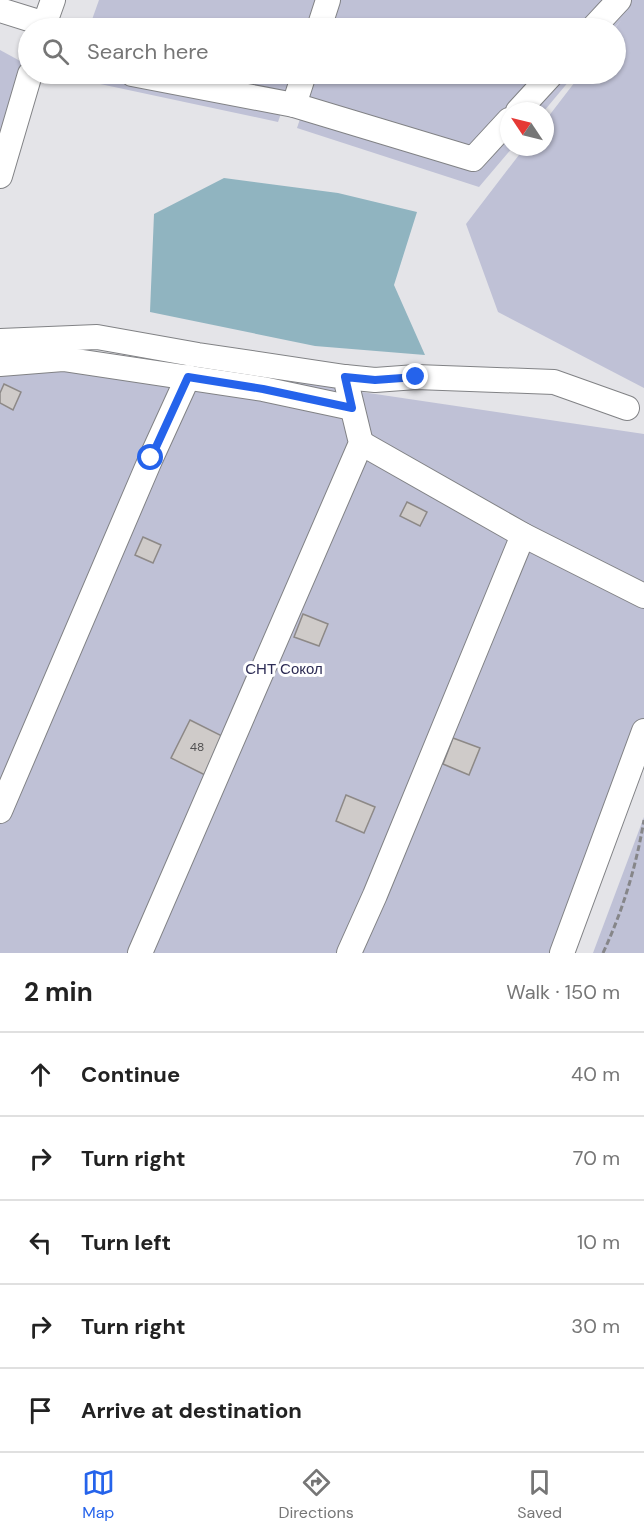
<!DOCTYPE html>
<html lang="en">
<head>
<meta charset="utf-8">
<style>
  body { margin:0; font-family:"DM Sans",sans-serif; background:#f6f6f6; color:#222 }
  .compass { position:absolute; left:500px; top:102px; width:54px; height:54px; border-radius:50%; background:#fff; box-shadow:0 2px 4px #0004; rotate:305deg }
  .stop { position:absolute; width:18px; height:18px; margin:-14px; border:4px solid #2563eb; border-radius:50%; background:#fff }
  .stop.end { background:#2563eb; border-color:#fff; box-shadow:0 2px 6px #0008 }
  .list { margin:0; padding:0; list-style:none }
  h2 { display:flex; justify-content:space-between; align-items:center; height:78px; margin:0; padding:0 24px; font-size:26px }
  h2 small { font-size:20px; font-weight:400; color:#767676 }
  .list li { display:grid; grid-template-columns:39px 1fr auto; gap:18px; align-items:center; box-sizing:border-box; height:84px; padding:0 24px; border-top:2px solid #e0e0e0 }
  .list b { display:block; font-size:22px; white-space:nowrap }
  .list em { font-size:20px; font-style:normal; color:#767676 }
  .icon { flex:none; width:33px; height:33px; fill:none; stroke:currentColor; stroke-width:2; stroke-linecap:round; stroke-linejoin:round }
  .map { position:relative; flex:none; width:644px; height:953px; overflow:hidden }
  .search { position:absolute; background:#fff; box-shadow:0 2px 4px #0004; left:18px; right:18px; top:18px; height:66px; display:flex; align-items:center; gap:15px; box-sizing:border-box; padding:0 21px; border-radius:33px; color:#767676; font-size:22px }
  .sheet { height:498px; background:#fff }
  nav { display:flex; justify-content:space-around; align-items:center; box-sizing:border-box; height:84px; border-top:2px solid #e0e0e0; background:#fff; font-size:16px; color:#767676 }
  nav a { display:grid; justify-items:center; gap:3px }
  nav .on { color:#2563eb }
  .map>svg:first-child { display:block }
  .green { fill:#bfc1d6 }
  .water { fill:#90b4c0 }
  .building { fill:#cfcbc9; stroke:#8d8987; stroke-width:1.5 }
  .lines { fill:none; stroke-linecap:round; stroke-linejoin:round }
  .minor-casing { stroke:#818285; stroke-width:26 }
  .path { stroke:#868689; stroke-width:3; stroke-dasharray:6 3; stroke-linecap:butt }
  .minor { stroke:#fff; stroke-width:24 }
  .route { stroke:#2563eb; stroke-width:8 }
  .labels { text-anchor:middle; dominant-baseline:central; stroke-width:6; stroke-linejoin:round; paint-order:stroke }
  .number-label { font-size:12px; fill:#4f4e4f }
  .park-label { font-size:15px; fill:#2d2c55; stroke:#fff }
</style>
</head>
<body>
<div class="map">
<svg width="644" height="953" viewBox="0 0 644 953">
  <rect width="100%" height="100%" fill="#e4e4e8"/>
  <!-- green -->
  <g class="green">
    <path d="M99,0h220l-9,28h-221z"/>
    <path d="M339,0h305v388l-146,-76 -32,-88 59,-77h20v-26l36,-47h35l-1,-46 6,-7 -7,7h-284z"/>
    <path d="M0,50l22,12 -22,85z"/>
    <path d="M73,74h222l-17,48 -206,-44z"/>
    <path d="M315,74h260l-31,37h-35v36h4l-34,40 -182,-59z"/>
    <path d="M0,358l206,11 438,65v333l-69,186h-575z"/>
    <path d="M644,817v136h-51z"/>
  </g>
  <!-- water -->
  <path class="water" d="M224,178l114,15 79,19 -23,73 31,70 -110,-9 -165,-34 4,-98z"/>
  <!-- building -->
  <g class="building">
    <path d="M4,384l17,8 -8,18 -13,-7v-10z"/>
    <path d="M407,502l20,10 -7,14 -20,-10z"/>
    <path d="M143,537l18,8 -8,18 -18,-8z"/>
    <path d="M303,614l25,10 -9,22 -25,-9z"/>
    <path d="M190,720l34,17 -19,38 -34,-17z"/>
    <path d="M453,738l27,10 -11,27 -26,-11z"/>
    <path d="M346,795l29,12 -11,26 -28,-12z"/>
  </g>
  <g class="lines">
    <!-- minor casing -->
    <g class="minor-casing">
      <g id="minor">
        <path d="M0,10l45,14"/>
        <path d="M43,28l10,-28"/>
        <path d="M319,28l9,-28"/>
        <path d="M593,28l26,-28"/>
        <path d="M132,74l162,31 179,54 36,-39"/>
        <path d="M294,105l10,-31"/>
        <path d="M518,111l34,-37"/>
        <path d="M0,176l30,-102"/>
        <path d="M0,341l97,-4 101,18 147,22 16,66 -221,510"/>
        <path d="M0,364l63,-5 200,30 89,19"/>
        <path d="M345,377l30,3 41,-3 138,5 73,26"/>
        <path d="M361,443l162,92 121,61"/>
        <path d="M0,811l151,-353 37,-81"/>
        <path d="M349,953l26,-58 148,-360"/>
        <path d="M562,953l82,-222"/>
      </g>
    </g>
    <!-- path -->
    <path class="path" d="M603,953c20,-43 33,-86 41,-133"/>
    <!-- minor -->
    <use href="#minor" class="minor"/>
  </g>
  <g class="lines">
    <!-- route -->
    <path class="route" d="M151,458l37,-81 75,12 89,19 -7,-31 30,3 41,-3"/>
  </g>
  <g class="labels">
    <!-- number labels -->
    <g class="number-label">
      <text x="197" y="747">48</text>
    </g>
    <!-- park labels -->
    <g class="park-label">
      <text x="284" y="669">СНТ Сокол</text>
    </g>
  </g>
</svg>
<svg class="compass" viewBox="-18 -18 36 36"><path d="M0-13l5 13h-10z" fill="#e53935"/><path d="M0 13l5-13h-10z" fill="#767676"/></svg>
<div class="stop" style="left:151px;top:458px"></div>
<div class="stop end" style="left:416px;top:377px"></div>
<div class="search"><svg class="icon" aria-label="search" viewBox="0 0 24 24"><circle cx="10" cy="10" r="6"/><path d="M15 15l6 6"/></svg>Search here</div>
</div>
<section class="sheet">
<h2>2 min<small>Walk · 150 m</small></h2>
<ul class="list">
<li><svg class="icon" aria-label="ahead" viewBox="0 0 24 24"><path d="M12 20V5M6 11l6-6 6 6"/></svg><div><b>Continue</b></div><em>40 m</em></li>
<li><svg class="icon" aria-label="right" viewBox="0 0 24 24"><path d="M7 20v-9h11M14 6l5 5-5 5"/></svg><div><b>Turn right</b></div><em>70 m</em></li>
<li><svg class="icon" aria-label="left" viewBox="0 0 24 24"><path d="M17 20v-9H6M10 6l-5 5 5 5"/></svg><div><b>Turn left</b></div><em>10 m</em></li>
<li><svg class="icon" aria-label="right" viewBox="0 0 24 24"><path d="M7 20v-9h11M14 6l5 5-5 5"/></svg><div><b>Turn right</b></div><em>30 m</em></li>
<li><svg class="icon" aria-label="arrive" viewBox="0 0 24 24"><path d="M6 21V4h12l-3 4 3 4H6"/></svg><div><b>Arrive at destination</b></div></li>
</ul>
</section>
<nav>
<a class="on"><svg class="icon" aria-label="map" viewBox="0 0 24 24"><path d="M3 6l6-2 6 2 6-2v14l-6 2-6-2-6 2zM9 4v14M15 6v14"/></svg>Map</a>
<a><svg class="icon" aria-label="directions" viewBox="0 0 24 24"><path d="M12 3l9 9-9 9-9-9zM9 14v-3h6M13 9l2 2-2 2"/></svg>Directions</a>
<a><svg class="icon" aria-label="saved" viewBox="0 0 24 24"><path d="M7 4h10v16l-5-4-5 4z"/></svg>Saved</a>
</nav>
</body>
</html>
